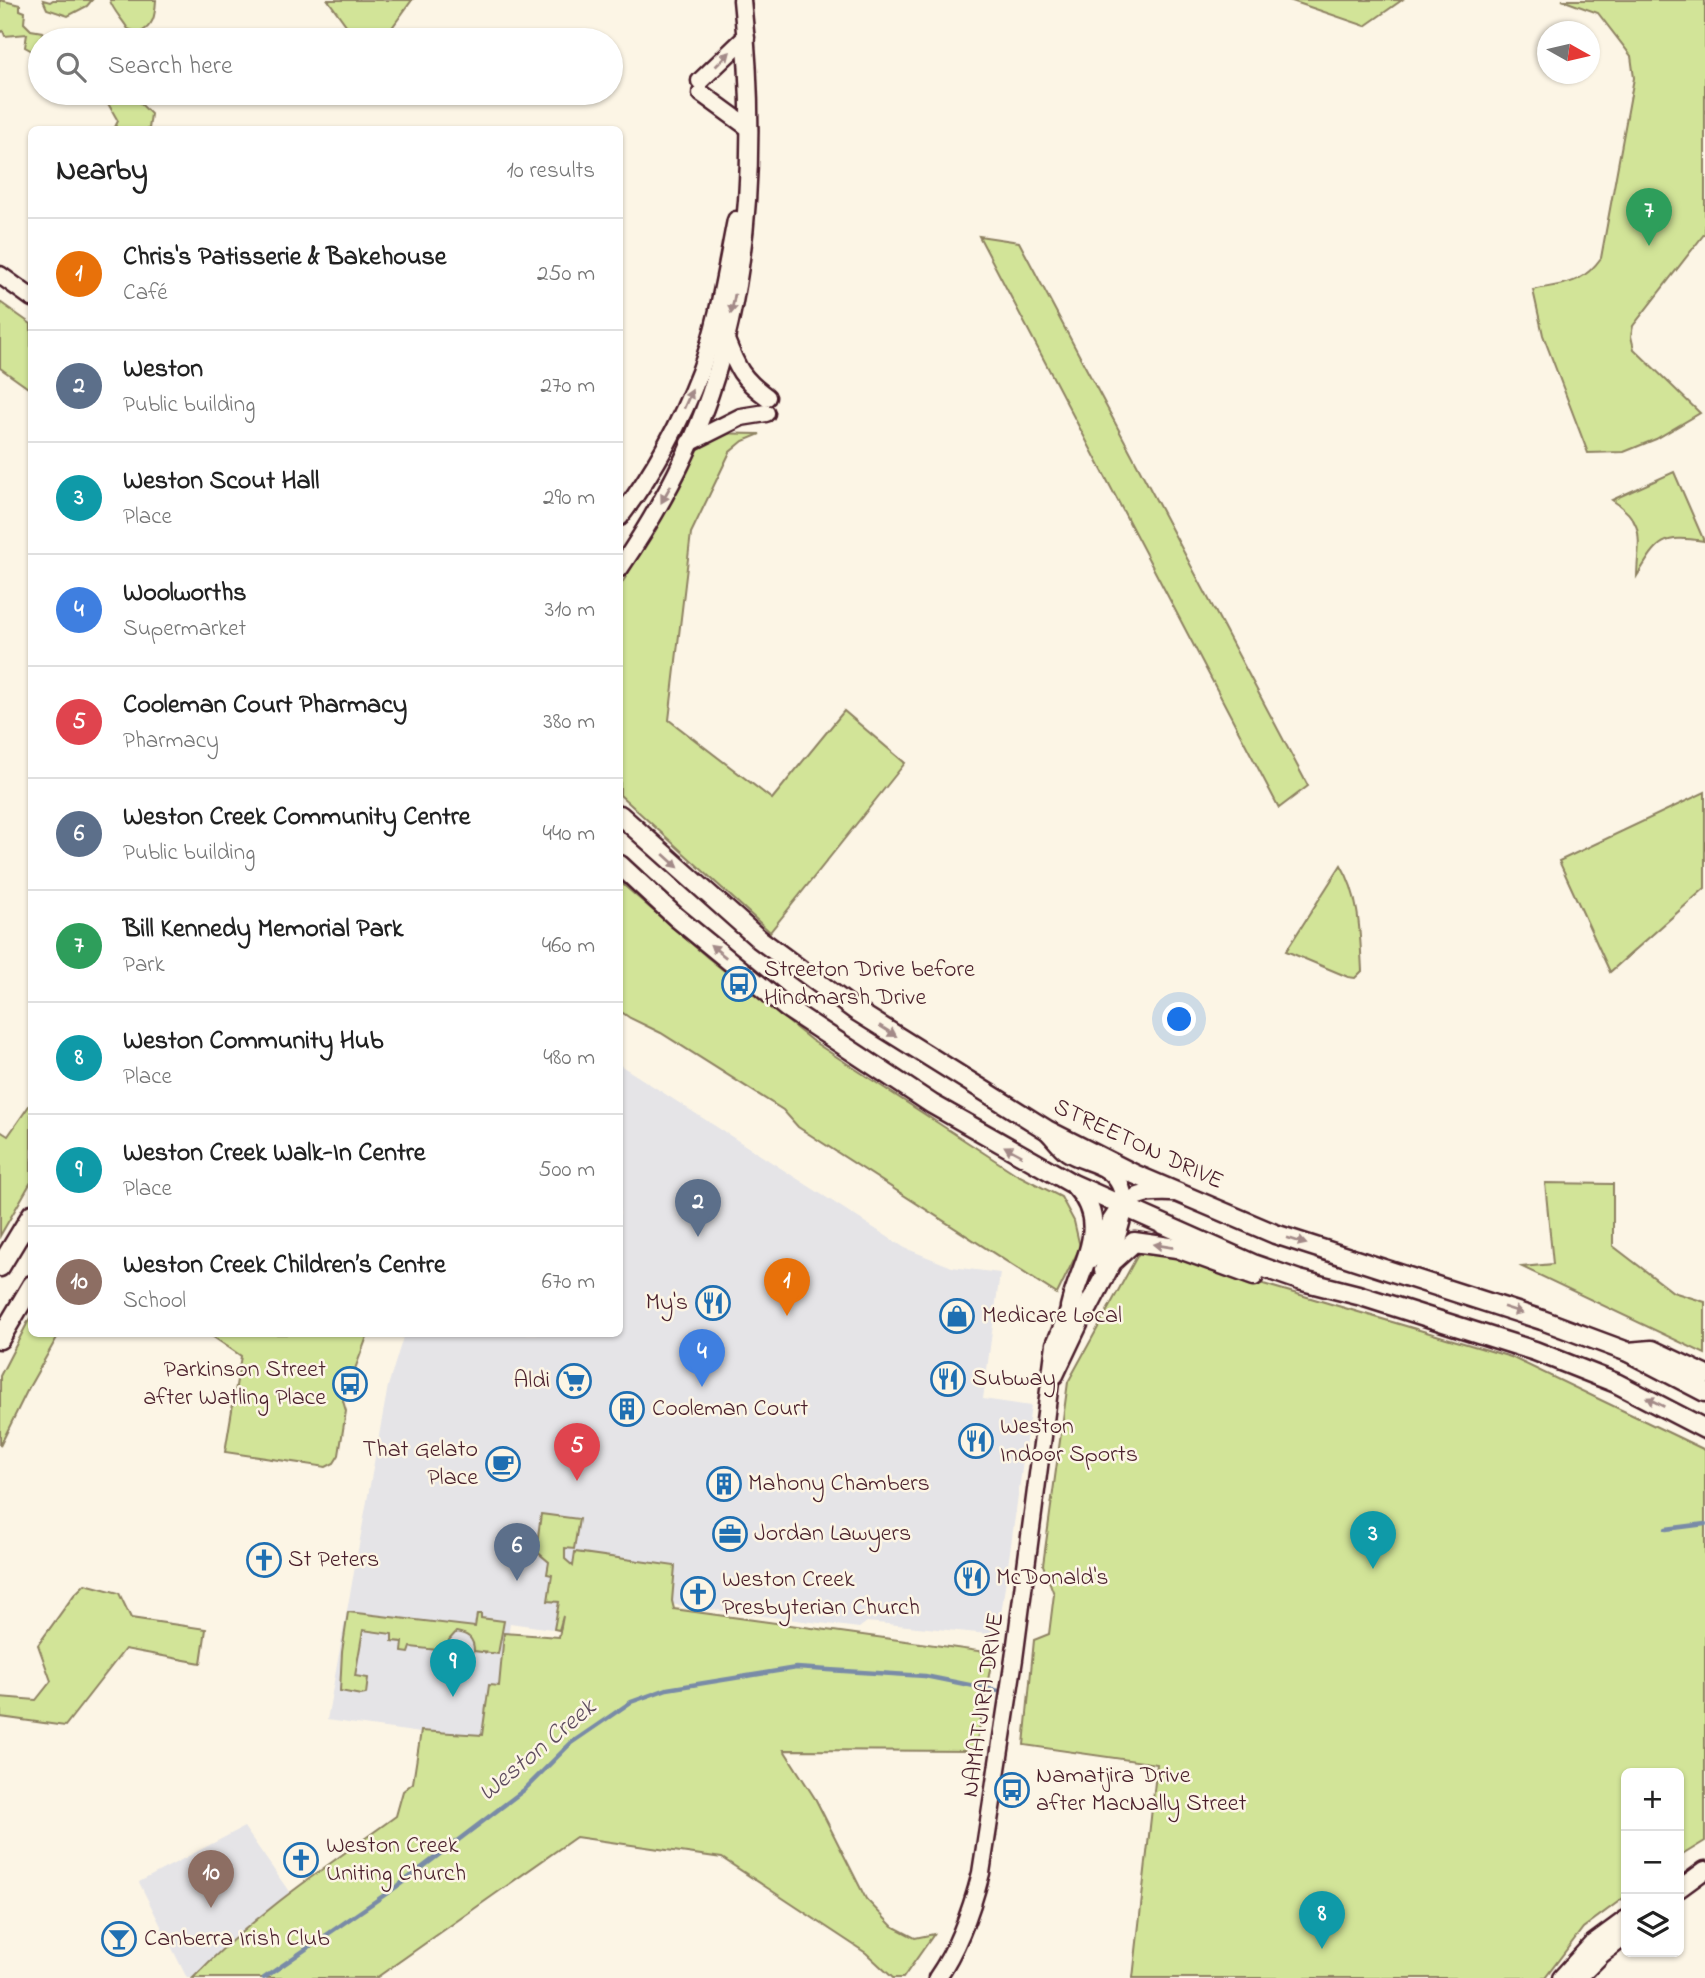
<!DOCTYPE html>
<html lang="en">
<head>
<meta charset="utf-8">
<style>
  body { margin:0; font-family:"Indie Flower",sans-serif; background:#f2f2f2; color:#222 }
  .controls { position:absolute; right:21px; bottom:21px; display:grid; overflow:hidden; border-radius:10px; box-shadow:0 2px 5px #0004 }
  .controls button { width:63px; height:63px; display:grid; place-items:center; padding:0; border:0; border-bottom:2px solid #e0e0e0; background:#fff; color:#222; font:35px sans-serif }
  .compass { position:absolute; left:1537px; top:21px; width:63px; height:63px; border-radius:50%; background:#fff; box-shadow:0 2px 5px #0004; rotate:98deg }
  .you { position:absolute; left:1180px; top:1020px; width:24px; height:24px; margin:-18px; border:5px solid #fff; border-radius:50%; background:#1a73e8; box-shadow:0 0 0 10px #1a73e833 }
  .badge { display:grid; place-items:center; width:46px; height:46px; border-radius:50%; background:#0b8043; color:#fff; font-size:23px; font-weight:700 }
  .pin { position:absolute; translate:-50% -58px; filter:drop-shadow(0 2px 4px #0008) }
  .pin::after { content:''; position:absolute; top:37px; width:24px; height:21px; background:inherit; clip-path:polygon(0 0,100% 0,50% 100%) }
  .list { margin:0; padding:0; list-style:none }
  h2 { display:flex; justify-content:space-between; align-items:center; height:91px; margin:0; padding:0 28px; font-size:30px }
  h2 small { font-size:23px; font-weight:400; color:#767676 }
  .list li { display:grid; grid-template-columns:46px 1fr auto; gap:21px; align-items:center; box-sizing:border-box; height:112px; padding:0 28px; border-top:2px solid #e0e0e0 }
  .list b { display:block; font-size:26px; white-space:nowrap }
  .list p { margin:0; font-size:23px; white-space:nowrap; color:#767676 }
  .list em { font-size:23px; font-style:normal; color:#767676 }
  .icon { flex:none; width:38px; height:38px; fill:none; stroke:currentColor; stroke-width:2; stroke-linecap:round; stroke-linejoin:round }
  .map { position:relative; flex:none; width:1705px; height:1978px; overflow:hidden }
  .search { position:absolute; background:#fff; box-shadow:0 2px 5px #0004; left:28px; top:28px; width:595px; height:77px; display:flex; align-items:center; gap:18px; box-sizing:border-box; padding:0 24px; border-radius:38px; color:#767676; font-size:26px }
  .panel { position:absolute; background:#fff; box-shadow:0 2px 5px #0004; left:28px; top:126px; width:595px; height:1211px; border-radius:10px }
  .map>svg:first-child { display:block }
  .built { fill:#e5e4e7 }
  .green { fill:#d2e498; stroke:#8e8262; stroke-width:2 }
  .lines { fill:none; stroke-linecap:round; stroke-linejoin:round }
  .stream { stroke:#798ba7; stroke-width:4.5 }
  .secondary-casing { stroke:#4a1f2b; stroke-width:21 }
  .primary-casing { stroke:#4a1f2b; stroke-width:23 }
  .secondary { stroke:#fcf5e5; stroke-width:16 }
  .primary { stroke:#fcf5e5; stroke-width:18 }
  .oneway { fill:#a38a88 }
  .labels { text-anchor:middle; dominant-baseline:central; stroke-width:5; stroke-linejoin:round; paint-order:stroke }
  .poi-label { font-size:24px; fill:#4a1f2b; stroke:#fcf5e5; text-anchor:start }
  .street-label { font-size:24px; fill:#4a1f2b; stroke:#fcf5e5 }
  .water-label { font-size:26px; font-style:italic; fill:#5e4c5e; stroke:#fcf5e5 }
</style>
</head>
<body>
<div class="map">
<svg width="1705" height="1978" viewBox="0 0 1705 1978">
  <rect width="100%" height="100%" fill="#fcf5e5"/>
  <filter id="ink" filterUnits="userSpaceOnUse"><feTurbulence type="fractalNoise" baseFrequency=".0143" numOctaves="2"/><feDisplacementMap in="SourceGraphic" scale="14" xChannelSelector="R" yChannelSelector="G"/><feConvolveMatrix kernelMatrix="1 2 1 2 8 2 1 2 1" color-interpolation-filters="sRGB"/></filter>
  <g filter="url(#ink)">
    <!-- built -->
    <g class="built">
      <path d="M620,1065l285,183 47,19 48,6 -17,126 48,7 -33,229 -131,-13 -8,6 -294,-37 -6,39 -49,-7 -17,120 -166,-23 61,-334 16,-52h216z"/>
      <path d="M244,1827l46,66 -55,43 -42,42h-6l-48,-96z"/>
    </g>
    <!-- green -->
    <g class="green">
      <path d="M0,0l20,5v5l5,2 -1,11 7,7 12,2 -4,20h-5l-9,-5 2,-13 -22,2 -2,-5 -3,1z"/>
      <path d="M43,0l7,2 3,-2h39l-5,6 -19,10 -21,-7z"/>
      <path d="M110,0h46c-1,16 -2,26 -17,33l-11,-4c-5,-9 -17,-21 -18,-29z"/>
      <path d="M328,0h84l-29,40h-26z"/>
      <path d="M1289,0h113l-37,26z"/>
      <path d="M1562,0h143v233l-72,93 -2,10 3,13 66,64 -44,26 -32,13 -36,1 -45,-118 -10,-45c30,-7 48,-4 68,-32l33,-180 -3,-22 -33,-43z"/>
      <path d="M102,93h28l21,21 -2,15h-35l4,-8z"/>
      <path d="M979,236l40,6 289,544 -29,22z"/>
      <path d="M0,302l31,22v66l-31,-22z"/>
      <path d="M703,433l57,1 -17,7 -13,11 -39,81 -22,187 103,79 72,-88 61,52 -135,169 -150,-137v-209l7,-11z"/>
      <path d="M1674,472l30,69c-43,-6 -45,-1 -67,35 1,-37 10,-53 -25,-76z"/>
      <path d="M1705,792v96l-95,84 -51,-111z"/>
      <path d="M1341,865c19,32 19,69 21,106l-7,7 -7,-1 -62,-26z"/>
      <path d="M620,882l87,75 104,83 205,134 45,23 13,24 6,26 -23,47 -259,-167 -15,-17 -122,-77 -31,-15 -10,-7z"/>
      <path d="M31,1103v79l-31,54v-105l8,5z"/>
      <path d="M1545,1183l68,1v62l60,46 32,10v52l-183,-87 31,-3z"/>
      <path d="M1141,1249l38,3 81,31 251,74 194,93v391l-26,16v-84h-53v123l-43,32 -38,50h-412l24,-214 -133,-19 10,-105 15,-6 5,-40 -11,-29 25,-183z"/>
      <path d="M31,1316l1,18h27l-31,55 -28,57v-70z"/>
      <path d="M209,1334h159l-13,35 -5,2 -7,30 3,10 -7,44 -5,8 -8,4 -101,-15 16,-96z"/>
      <path d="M541,1514l38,5 -5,30 -9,-1v11l8,7 2,-14 100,14 -3,35 2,8 319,44 -18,98 -191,-1 32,50 50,99 26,27 23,12 19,-4 -31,44h-10l-27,-25 -144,-95 -146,-21 -200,141h-183c60,-63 133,-111 203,-162l7,-25 10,-8 8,-52 61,4 7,-50 10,1 5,-53 55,4 4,-21 -4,14 -5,-1 5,-27 -11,-1 4,-26 -5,-1 2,-12 -13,-11z"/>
      <path d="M85,1584l34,9 12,25 75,11 -5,34 -76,-14 -60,77 -64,-9 -1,-20 36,3 15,-19 -13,-36 36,-50z"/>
      <path d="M348,1612l127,15 2,-13h4v4l23,3 -6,33 -24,-3c0,-13 -6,-17 -18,-19l-7,8 -3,11 -35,-4 -2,6 -7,-1 1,-10 -11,-1v-7l-29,-4 -8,46 13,2 -2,16 -5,1 -21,-4 2,-39z"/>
    </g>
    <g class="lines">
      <!-- stream -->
      <g class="stream">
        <path d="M1666,1529l39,-5"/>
        <path d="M264,1978l135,-93 125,-95 47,-47 60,-41 36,-13 129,-21 129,8 79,16"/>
      </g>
      <!-- secondary casing -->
      <g class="secondary-casing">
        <g id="secondary">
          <path d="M700,81l46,-44"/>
          <path d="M701,93l48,35"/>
          <path d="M0,275l32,23"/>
          <path d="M726,340c11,28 16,39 41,57"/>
          <path d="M689,443l52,-26 25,-4"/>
          <path d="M620,517c33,-44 60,-93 80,-145 18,-48 26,-102 36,-152"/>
          <path d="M620,568c36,-53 69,-113 90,-174 42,-125 46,-264 32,-394"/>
          <path d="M1048,1132c6,6 12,15 19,20 12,8 28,10 40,18 34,23 8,72 -4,100"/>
          <path d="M1092,1259c11,-24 23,-59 53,-65 11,-2 23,-1 33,-1"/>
          <path d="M1055,1375l37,-78"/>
          <path d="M1679,1889l26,-19"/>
          <path d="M937,1978c21,-30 35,-70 44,-105l33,-214 41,-315 20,-48"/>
          <path d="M1561,1978l31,-34 34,-25"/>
          <path d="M1578,1978l23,-23 25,-19"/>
        </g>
      </g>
      <!-- primary casing -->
      <g class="primary-casing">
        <g id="primary">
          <path d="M620,815l139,124 96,71 192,120 87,44 141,60 267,86 86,32 77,40"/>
          <path d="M620,865l56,52 111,91 145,96 141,80 180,80 46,16 59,15 177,56 81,32 89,46"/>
          <path d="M0,1267l32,-53"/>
          <path d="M1070,1307c10,-43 42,-81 6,-120"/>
          <path d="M1088,1308l24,-46 22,-20 43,6 77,28"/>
          <path d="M0,1339l32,-54"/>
          <path d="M1628,1352l24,-2 53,25"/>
        </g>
      </g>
      <!-- secondary -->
      <use href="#secondary" class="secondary"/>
      <!-- primary -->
      <use href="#primary" class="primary"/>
    </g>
    <!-- one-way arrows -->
    <defs><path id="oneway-solid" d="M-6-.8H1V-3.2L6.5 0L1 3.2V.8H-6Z" transform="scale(1.75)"/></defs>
    <g class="oneway">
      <use href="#oneway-solid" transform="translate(723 59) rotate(-45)"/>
      <use href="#oneway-solid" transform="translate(733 304) rotate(101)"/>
      <use href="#oneway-solid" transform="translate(688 399) rotate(-66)"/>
      <use href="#oneway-solid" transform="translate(666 494) rotate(119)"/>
      <use href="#oneway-solid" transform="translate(671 861) rotate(42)"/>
      <use href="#oneway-solid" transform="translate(718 951) rotate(-141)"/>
      <use href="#oneway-solid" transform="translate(888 1031) rotate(32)"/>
      <use href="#oneway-solid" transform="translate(1013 1151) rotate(-151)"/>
      <use href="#oneway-solid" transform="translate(1297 1241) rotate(18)"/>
      <use href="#oneway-solid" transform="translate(1163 1246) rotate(-171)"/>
      <use href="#oneway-solid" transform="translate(1513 1310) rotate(18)"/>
      <use href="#oneway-solid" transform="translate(1655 1402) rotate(-153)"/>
    </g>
  </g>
  <!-- icons -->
  <defs>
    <g id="bus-ring" transform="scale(1.75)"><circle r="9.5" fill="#fcf5e5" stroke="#1f6fb2" stroke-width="1.5"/><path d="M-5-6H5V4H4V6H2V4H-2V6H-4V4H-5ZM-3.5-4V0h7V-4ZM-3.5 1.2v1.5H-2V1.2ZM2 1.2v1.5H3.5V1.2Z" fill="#1f6fb2"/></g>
    <g id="restaurant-ring" transform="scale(1.75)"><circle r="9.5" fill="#fcf5e5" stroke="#1f6fb2" stroke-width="1.5"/><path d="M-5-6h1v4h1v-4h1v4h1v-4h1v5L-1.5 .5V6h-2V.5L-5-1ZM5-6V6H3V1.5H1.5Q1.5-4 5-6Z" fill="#1f6fb2"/></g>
    <g id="shop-ring" transform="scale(1.75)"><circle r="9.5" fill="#fcf5e5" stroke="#1f6fb2" stroke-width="1.5"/><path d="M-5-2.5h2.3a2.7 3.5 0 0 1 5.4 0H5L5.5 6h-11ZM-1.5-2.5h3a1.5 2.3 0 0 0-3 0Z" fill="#1f6fb2"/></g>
    <g id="supermarket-ring" transform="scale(1.75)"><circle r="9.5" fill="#fcf5e5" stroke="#1f6fb2" stroke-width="1.5"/><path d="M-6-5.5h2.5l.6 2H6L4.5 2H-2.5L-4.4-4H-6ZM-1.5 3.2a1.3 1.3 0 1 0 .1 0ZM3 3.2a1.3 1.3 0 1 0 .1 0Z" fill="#1f6fb2"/></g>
    <g id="building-ring" transform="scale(1.75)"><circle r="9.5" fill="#fcf5e5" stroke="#1f6fb2" stroke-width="1.5"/><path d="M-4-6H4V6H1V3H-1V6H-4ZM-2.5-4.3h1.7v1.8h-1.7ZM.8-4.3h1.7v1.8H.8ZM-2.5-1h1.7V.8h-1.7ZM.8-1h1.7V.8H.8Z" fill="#1f6fb2"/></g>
    <g id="cafe-ring" transform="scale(1.75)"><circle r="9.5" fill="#fcf5e5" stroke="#1f6fb2" stroke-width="1.5"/><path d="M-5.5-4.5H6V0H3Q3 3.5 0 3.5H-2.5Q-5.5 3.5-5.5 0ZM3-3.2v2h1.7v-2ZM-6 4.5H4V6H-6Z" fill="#1f6fb2"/></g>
    <g id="office-ring" transform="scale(1.75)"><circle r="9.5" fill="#fcf5e5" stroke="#1f6fb2" stroke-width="1.5"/><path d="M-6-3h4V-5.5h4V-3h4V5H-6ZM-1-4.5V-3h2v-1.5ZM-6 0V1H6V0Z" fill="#1f6fb2"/></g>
    <g id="church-ring" transform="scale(1.75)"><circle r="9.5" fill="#fcf5e5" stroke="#1f6fb2" stroke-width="1.5"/><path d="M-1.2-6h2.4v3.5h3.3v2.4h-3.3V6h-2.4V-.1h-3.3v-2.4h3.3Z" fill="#1f6fb2"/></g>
    <g id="bar-ring" transform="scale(1.75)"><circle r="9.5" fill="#fcf5e5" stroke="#1f6fb2" stroke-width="1.5"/><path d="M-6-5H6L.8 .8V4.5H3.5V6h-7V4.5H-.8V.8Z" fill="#1f6fb2"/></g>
  </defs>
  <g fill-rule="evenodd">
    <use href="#bus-ring" x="739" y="984"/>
    <use href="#restaurant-ring" x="713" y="1303"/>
    <use href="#shop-ring" x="957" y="1316"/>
    <use href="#restaurant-ring" x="948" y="1379"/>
    <use href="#supermarket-ring" x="574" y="1381"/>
    <use href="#bus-ring" x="350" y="1384"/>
    <use href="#building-ring" x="627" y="1409"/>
    <use href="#restaurant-ring" x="976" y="1441"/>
    <use href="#cafe-ring" x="503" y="1464"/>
    <use href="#building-ring" x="724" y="1484"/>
    <use href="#office-ring" x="730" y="1534"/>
    <use href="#church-ring" x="264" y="1560"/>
    <use href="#restaurant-ring" x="972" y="1578"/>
    <use href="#church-ring" x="698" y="1594"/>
    <use href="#bus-ring" x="1012" y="1790"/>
    <use href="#church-ring" x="301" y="1860"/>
    <use href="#bar-ring" x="119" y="1939"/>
  </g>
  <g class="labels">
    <!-- poi labels -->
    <g class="poi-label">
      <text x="764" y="970">Streeton Drive before<tspan x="764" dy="28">Hindmarsh Drive</tspan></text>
      <text x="688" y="1303" text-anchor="end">My's</text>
      <text x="982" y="1316">Medicare Local</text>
      <text x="326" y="1370" text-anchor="end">Parkinson Street<tspan x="326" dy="28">after Watling Place</tspan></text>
      <text x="972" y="1379">Subway</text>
      <text x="550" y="1381" text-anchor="end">Aldi</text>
      <text x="652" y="1409">Cooleman Court</text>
      <text x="1000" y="1427">Weston<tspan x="1000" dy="28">Indoor Sports</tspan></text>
      <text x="478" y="1450" text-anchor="end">That Gelato<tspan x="478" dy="28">Place</tspan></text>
      <text x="748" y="1484">Mahony Chambers</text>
      <text x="754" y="1534">Jordan Lawyers</text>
      <text x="288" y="1560">St Peters</text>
      <text x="996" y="1578">McDonald's</text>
      <text x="722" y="1580">Weston Creek<tspan x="722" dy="28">Presbyterian Church</tspan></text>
      <text x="1036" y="1776">Namatjira Drive<tspan x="1036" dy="28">after MacNally Street</tspan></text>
      <text x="326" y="1846">Weston Creek<tspan x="326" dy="28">Uniting Church</tspan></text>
      <text x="144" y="1939">Canberra Irish Club</text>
    </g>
    <!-- street labels -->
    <g class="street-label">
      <text transform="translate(1138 1145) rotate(25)">STREETON DRIVE</text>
      <text transform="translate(984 1705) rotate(-82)">NAMATJIRA DRIVE</text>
    </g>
    <!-- water labels -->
    <g class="water-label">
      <text transform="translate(538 1751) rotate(-40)">Weston Creek</text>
    </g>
  </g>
</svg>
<div class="controls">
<button>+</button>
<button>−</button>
<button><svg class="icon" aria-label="layers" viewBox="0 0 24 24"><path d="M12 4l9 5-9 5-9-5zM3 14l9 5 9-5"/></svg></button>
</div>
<svg class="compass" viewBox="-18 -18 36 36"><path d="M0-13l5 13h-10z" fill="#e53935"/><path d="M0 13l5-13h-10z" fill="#767676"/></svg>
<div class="you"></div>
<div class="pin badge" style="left:787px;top:1316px;background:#e8710a">1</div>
<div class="pin badge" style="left:698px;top:1237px;background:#5c6f8a">2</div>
<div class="pin badge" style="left:1373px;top:1569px;background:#0f9aa8">3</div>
<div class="pin badge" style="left:702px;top:1387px;background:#3f7fe0">4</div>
<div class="pin badge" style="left:577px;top:1481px;background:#e0444e">5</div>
<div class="pin badge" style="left:517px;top:1581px;background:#5c6f8a">6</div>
<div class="pin badge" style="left:1649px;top:246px;background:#2e9e5b">7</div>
<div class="pin badge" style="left:1322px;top:1949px;background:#0f9aa8">8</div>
<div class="pin badge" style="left:453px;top:1697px;background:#0f9aa8">9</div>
<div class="pin badge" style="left:211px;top:1908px;background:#8d6e63">10</div>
<div class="search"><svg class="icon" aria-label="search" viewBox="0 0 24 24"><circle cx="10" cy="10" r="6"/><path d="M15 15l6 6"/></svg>Search here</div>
<section class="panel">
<h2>Nearby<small>10 results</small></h2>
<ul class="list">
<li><span class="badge" style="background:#e8710a">1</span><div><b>Chris's Patisserie &amp; Bakehouse</b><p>Café</p></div><em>250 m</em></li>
<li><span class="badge" style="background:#5c6f8a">2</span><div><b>Weston</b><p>Public building</p></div><em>270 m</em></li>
<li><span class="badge" style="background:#0f9aa8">3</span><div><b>Weston Scout Hall</b><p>Place</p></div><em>290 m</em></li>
<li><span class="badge" style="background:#3f7fe0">4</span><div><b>Woolworths</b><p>Supermarket</p></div><em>310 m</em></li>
<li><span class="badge" style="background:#e0444e">5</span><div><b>Cooleman Court Pharmacy</b><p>Pharmacy</p></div><em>380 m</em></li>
<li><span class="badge" style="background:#5c6f8a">6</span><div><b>Weston Creek Community Centre</b><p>Public building</p></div><em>440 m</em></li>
<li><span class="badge" style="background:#2e9e5b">7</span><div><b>Bill Kennedy Memorial Park</b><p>Park</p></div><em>460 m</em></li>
<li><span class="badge" style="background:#0f9aa8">8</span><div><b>Weston Community Hub</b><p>Place</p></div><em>480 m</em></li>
<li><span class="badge" style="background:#0f9aa8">9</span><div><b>Weston Creek Walk-In Centre</b><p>Place</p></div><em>500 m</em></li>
<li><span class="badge" style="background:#8d6e63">10</span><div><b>Weston Creek Children’s Centre</b><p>School</p></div><em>670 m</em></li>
</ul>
</section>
</div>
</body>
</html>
